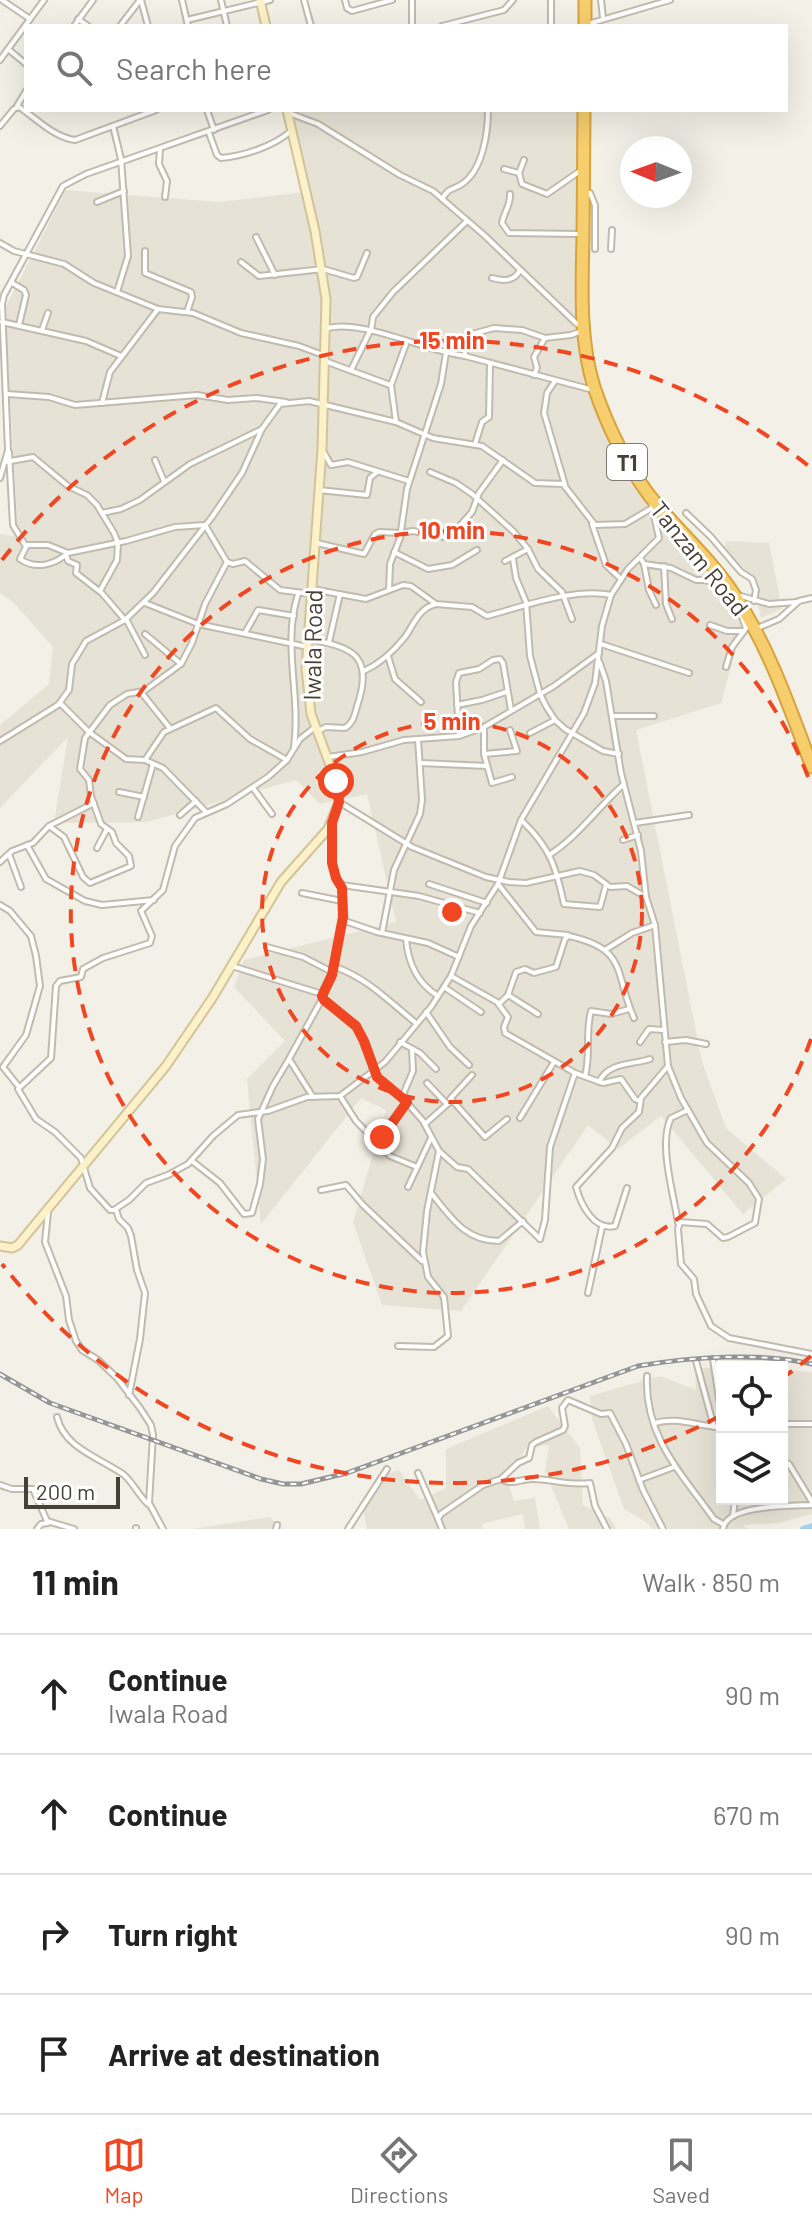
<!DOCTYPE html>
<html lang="en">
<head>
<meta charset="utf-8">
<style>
  body { margin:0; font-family:Barlow,sans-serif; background:#f2f2f2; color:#222 }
  .controls { position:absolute; right:24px; bottom:24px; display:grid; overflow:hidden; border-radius:0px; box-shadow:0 8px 32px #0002 }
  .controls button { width:72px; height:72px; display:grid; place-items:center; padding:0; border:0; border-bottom:2px solid #e0e0e0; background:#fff; color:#222; font:40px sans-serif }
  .compass { position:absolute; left:620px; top:136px; width:72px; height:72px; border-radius:50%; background:#fff; box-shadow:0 8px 32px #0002; rotate:271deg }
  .scale { position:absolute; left:24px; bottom:20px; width:96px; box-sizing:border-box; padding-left:8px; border:4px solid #464036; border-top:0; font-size:22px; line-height:28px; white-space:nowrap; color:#464036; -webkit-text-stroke:6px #fff; paint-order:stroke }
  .stop { position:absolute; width:24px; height:24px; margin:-18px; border:6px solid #f04621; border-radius:50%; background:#fff }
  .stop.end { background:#f04621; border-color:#fff; box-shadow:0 2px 8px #0008 }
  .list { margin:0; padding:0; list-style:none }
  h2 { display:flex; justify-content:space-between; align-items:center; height:104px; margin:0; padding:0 32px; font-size:34px }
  h2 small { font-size:26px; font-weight:400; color:#767676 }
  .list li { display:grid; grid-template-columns:52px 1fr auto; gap:24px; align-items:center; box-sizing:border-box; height:120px; padding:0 32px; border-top:2px solid #e0e0e0 }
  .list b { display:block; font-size:30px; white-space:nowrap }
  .list p { margin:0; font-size:26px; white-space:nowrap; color:#767676 }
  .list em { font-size:26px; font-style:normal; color:#767676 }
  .icon { flex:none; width:44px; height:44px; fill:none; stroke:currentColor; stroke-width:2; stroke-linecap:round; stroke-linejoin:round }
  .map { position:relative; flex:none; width:812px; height:1529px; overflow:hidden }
  .search { position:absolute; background:#fff; box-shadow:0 8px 32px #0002; left:24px; right:24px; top:24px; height:88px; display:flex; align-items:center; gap:20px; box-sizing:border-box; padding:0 28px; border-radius:0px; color:#767676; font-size:30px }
  .sheet { height:584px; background:#fff }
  nav { display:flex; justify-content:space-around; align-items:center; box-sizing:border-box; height:112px; border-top:2px solid #e0e0e0; background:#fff; font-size:22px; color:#767676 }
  nav a { display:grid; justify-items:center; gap:4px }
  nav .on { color:#f04621 }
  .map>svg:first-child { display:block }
  .residential { fill:#e7e2d6 }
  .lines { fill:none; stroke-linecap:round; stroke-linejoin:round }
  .river { stroke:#a6ceed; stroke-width:6 }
  .street-casing { stroke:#c1bbad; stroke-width:8 }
  .secondary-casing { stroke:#d1c498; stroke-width:11 }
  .highway-casing { stroke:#d6a33e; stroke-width:15 }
  .street { stroke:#fff; stroke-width:4 }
  .secondary { stroke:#fcf1c8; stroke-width:7 }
  .highway { stroke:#f7ce6e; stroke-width:11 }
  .rail-casing { stroke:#969696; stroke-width:5 }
  .rail { stroke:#fff; stroke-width:2; stroke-dasharray:6; stroke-linecap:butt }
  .route { stroke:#f04621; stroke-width:10 }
  .ring { fill:none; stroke:#f04621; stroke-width:4; stroke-dasharray:14 10 }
  .labels { text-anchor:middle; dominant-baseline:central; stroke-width:6; stroke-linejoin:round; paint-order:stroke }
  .shield { fill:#fff; stroke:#7e7972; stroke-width:2 }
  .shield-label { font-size:22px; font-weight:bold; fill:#464036 }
  .street-label { font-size:24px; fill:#464036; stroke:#fff }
  .centre { fill:#f04621; stroke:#fff; stroke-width:4 }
  .ring-label { font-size:24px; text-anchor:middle; font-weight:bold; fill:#f04621; stroke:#fff; stroke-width:6; stroke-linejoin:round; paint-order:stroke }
</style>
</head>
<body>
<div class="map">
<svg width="812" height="1529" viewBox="0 0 812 1529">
  <rect width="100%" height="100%" fill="#f3f0e7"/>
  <!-- residential -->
  <g class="residential">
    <path d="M286,110h292l-3,200 12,80 43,93 93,108 19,36 -21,76 -85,27 66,332 24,66 60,51 -43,35 -82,-98 -43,33 -30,-24 -127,186 -79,-6 -29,-83 33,-112 -25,-12 -100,126 -14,-145 38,-38 -51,-54 10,-27 152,-38 -29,-128 -47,10 -24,-24 -149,42 -93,1 14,-86 -68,71v-83l49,-41 4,-37 -39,-44 -14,-10v-59l18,3 -13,-229 61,-118 153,12 85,-10z"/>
    <path d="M727,541l42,2 13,66 -21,9 -10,-41 -27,-30z"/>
    <path d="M695,1368h27v131h60v-129l30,2v142l-34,9 -35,2 5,4h-96l-3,-5 -25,-15 -32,-90 -2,-23 70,-20 36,14z"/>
    <path d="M548,1406l32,42 3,57 27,13 6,11h-47l-24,-58 4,-26 -23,3 -19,33 7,20 21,-3 5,31h-15l-2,-15 -42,10 2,5h-116l-4,-22 14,-31 22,-6 21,30 26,-12v-39z"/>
    <path d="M270,1517l11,12h-89z"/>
  </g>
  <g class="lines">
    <!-- river -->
    <path class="river" d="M803,1529l9,-3"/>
    <!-- street casing -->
    <g class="street-casing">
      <g id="street">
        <path d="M2,0l28,19"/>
        <path d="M141,0l7,26"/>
        <path d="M182,0l6,26"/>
        <path d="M221,0l6,26"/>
        <path d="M304,0l7,26"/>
        <path d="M345,0l2,8 5,3 40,-11"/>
        <path d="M601,0l2,18"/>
        <path d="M78,19l10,7"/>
        <path d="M187,20l83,-20"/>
        <path d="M588,24l82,-24"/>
        <path d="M74,26l19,-26"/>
        <path d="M120,26l20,-26"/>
        <path d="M412,26v-26"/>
        <path d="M442,26l62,-16 9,-10"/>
        <path d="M551,26v-26"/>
        <path d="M8,49l18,15"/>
        <path d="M0,60l44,-60"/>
        <path d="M17,106l9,-15"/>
        <path d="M207,110l7,20"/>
        <path d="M289,113l29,11 82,51 33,16 51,44 93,89 4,1"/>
        <path d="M0,126l14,-17 5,-2c17,11 34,30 56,33l81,-30"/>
        <path d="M113,126l8,33 7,97 -11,36"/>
        <path d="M209,133l8,22 4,3c23,-2 53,-12 70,-27"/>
        <path d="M160,149l-1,15 8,17 -2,16"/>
        <path d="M504,169l15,4 3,11 25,10 33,-23"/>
        <path d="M519,173l5,-13"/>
        <path d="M586,192l4,1 5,12v44"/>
        <path d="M510,194c1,10 -6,18 -8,29l7,10 71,1"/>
        <path d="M442,199c8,-13 10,-8 20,-15 21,-14 26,-52 26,-74"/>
        <path d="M97,202l27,-11"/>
        <path d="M256,237l19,38"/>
        <path d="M0,243l14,8 50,13 30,19 64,26 35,4 48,20 58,13 24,9"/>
        <path d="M611,249l1,-19"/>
        <path d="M145,251v22l46,19 1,5 -5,15"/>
        <path d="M241,262l18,14 64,-7 31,9 3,-1 10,-24"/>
        <path d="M492,278c11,3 22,4 28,-8"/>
        <path d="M12,283l12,7 2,5 -7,30"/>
        <path d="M2,322l84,19 35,15"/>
        <path d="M327,328c37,-9 97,23 138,28l128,34"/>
        <path d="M42,330l6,-17"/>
        <path d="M371,331l2,-14 20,-25 74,-71"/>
        <path d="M465,356v-20l29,-8 28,2 23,8 26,-3 11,-4"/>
        <path d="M325,361l65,24"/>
        <path d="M351,370l19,-39"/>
        <path d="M534,375l3,-7 -3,-11 11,-19"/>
        <path d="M555,381l-8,12 -3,20 21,72"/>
        <path d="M7,394l42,3 26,8 122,-10 31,5 29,-2 29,4"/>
        <path d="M102,403l8,-31 48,-63"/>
        <path d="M396,422l-5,-37 15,-41"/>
        <path d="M475,444l7,-22 7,-5 1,-53"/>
        <path d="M323,451l8,14 17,-3 61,19"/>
        <path d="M9,452l4,73 12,20"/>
        <path d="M155,460l9,21"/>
        <path d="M5,462l28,-5 35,29 19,9 10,10 17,28 4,10 -1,17 -17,31 25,29"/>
        <path d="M430,472l26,11 16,11 41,37 15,18 10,20 24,23 10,27"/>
        <path d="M0,478l8,-28 -6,-146 2,-9 59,-109 23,-12 182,-64"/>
        <path d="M319,490l48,5 3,-17 6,-5"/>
        <path d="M102,513l19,-4 19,-9 50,-36 72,-35"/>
        <path d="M686,513l25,24 30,35 11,7 4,11 -2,11"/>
        <path d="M592,524l14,41 15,14"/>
        <path d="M317,543l47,11 11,-20 4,-2 22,1 12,-2 36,7 23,-26 7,-19 24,-33"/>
        <path d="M394,552l34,17 24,-4 25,-15"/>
        <path d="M68,553c-14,12 -32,17 -48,6l7,-14h21l20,8 58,-12 49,-14 30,-2 22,37 6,2 12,-3 35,29 32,4"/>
        <path d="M66,555l2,6 9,4 -1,8 23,18"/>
        <path d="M513,559l3,19 10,24 4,54 10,38 6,12 9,14 10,9 38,22 16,3"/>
        <path d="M641,559l3,5 27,4 25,12h10l11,5 25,32 4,11"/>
        <path d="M505,561l23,-12"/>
        <path d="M644,564l5,26 7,15"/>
        <path d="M664,566l2,38 6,15"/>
        <path d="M312,589l54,10 37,-14 8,1 25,18 36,3 15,9c34,-9 89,-29 124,-21"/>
        <path d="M389,590l1,-26 10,-26 7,-49 34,-105 5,-31"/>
        <path d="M736,597l5,-1 28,8 28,-2"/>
        <path d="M145,603l53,21 110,23"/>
        <path d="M126,619l19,36"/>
        <path d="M710,625l17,6h17"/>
        <path d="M755,629l24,-10 20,-18 13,-3"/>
        <path d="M245,633l13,-23 36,6"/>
        <path d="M145,634l36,30"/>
        <path d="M309,639c40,8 64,14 50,61 -4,11 -4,22 -14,28l-19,-1 -10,5"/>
        <path d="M329,642l11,-48"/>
        <path d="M601,644l88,29"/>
        <path d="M388,656l7,23 26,23"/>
        <path d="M599,661l7,20 15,92 20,78 5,46 9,28 13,141 13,32 26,45 42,40 10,16 -4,24 -27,14 -5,1 -16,-14 -27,-2 -2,7 3,35 13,15 2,15 15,32 18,12 83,16"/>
        <path d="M726,667l6,-20 15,-20"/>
        <path d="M364,671c17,-8 29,-19 41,-34 9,-13 14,-29 31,-33"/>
        <path d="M141,692l28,35"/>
        <path d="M60,703l29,29 37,27 19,1 18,8 43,44"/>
        <path d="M457,705l25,-5 24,-8"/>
        <path d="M612,716h42"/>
        <path d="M484,727v27l8,29 20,-6"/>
        <path d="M314,728l-14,11 -13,21 -19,17 -41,27 -32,14 -20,28 -12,44 -22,21 11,25 -2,7 -47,15 -20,11 -2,8 -21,4 -4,5 -5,72 -33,31 18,30 19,13 26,26 9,30 20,22h4l15,-10 17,-17 22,-8 20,-11 25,-28 25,-21 30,-4 39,-14 33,-1 45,-34 46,-55 20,-31 20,-50 27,-42 23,-64 63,-107 11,-30 7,-57 9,-31 17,-26 31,-31 -8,-36"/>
        <path d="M530,733l25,-13"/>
        <path d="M459,735l-3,-53 3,-9 20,-4 14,-9 7,-1 3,4 8,47"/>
        <path d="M0,741l58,-36 11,-15 3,-26 14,-23 39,-21 28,-27 59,-76 30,-44 20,-44 18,-25 29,-3 87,21 37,16 49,8 53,37 28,1 32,41 30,-1 27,-16"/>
        <path d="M294,746c7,-50 -12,-102 4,-152"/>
        <path d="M484,754l33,-3 -7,-21"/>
        <path d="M328,757l34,-5 42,-12 55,-4 25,-9 70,-41 45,-33"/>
        <path d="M145,760l19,-28 52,-24 34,31 37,21"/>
        <path d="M420,763l67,3"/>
        <path d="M253,788l19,26"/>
        <path d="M119,792l25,5"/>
        <path d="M339,802l73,45 74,30 23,5 17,1 54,-12 14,4 16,12 17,-1 19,11"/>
        <path d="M180,815l16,-14"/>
        <path d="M138,817l15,-53"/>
        <path d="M521,820c29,27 35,47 43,84l36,3 6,-22"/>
        <path d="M635,823l54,-8"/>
        <path d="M332,825v38l4,15 6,10 3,33 32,11 51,11 31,14"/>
        <path d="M49,826l15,11 19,40 7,6 41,-17 -2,-10 -13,-13 -4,-11 -11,-8 -10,-28 -2,-16 -9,-11 5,-31 25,-33 17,-11 17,-3 37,-27 11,-21 13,-39 22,-42"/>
        <path d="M623,840l15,-5"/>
        <path d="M27,845l19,34 39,22 17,4 52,-5"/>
        <path d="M97,848l10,-19"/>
        <path d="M9,854l12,33"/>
        <path d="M549,855c29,-18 49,-48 75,-71"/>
        <path d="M0,862l12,-11 21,-8 16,-17 45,-23"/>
        <path d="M429,884l58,19"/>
        <path d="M498,884l38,48 32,3"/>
        <path d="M342,885l77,11 61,17"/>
        <path d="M302,893l40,8"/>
        <path d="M0,905l10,6 21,25 5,20 4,30 -14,49 -23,32 16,20"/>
        <path d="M343,917l-11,55 -10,22 1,4 34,30 20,49 25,20 21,24 16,30 18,16 11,2 72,70"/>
        <path d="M382,933l12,-63 26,-56 2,-14 -4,-61"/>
        <path d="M406,939c2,24 11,44 32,57"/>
        <path d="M267,947l36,10 29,15"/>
        <path d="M605,950l27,-17 23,-8"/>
        <path d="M232,966l90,28"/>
        <path d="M333,966c36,13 54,34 83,57"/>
        <path d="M451,976l46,26 11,15 -4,10 1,6 70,40 28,10 18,-4 14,20 5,2"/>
        <path d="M444,987l37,25"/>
        <path d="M508,995l30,19"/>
        <path d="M499,1004l9,-9 8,-23 9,-3 9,4 22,-6 9,-28 4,-3c60,13 45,38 65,82"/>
        <path d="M426,1012l24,35 19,18"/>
        <path d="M400,1042l20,11 16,16"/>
        <path d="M640,1042l9,-13 14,1"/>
        <path d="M665,1042l21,-2 20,4"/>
        <path d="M585,1076c6,-21 0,-43 6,-65l20,3 18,-5"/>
        <path d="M599,1082c9,-20 33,-17 51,-23"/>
        <path d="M427,1083l19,20"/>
        <path d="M340,1096l16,25 34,35 27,11"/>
        <path d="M313,1097l-24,-38 33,-60"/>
        <path d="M402,1097l11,-26 -1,-22"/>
        <path d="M450,1099l22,-24"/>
        <path d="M520,1118l34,-56"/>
        <path d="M425,1124l27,-24 33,37 22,-18"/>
        <path d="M379,1141l28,-39"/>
        <path d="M192,1161l28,22 24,31 8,-1 8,-29 3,-25 -5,-40 15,-33 16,-27"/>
        <path d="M408,1187l23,-49"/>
        <path d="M627,1188l-12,38c-21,5 -34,-21 -39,-39l36,-39 10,-20 17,-16 2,-14 27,-32"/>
        <path d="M321,1190l25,-5 17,20 59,56"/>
        <path d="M432,1194c19,24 34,47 67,47l24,-20"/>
        <path d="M116,1210l3,9 9,9 3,8 6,34 8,23 -5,46 -11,56"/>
        <path d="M48,1212l-3,30 21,54 3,24 7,21 6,9 16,10 19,18 23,30 11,17 2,10 -4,68 14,26"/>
        <path d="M678,1223c-4,-28 -20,-79 -7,-105l17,-8"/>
        <path d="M540,1239l5,-19 5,-73 25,-74"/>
        <path d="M588,1293l14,-66"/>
        <path d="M398,1346l36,1 14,-11 -4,-39 -16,-20 -5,-25 4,-41 12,-60"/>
        <path d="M713,1359l9,59"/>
        <path d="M696,1361l18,66"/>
        <path d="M647,1376c-3,61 35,98 67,143l9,5"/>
        <path d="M57,1417c7,31 43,41 66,57 10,8 15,21 25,30"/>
        <path d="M655,1423c22,-7 44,4 67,4"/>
        <path d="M782,1424h30"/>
        <path d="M782,1459v12"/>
        <path d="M783,1462l6,2 23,38"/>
        <path d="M418,1473l20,46"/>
        <path d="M501,1479c10,7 19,0 31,0 20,0 37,7 58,4l5,23 12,23"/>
        <path d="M639,1480l35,-13"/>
        <path d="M0,1485l12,4h21l14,32 27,8"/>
        <path d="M733,1516l2,-17"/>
        <path d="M37,1529l4,-5 7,-1"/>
        <path d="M136,1529v-1"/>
        <path d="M276,1529l1,-4"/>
        <path d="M348,1529l39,-60"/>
        <path d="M442,1529l-4,-10 3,-5 42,-29 18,-6 17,-16 11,-5 3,-13 4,-3 27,-12 2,-4 -3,-18 6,-8 33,14 9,-1 16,31 17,46 20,39"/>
        <path d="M723,1529c3,-25 69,-23 89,-24"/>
      </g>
    </g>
    <!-- secondary casing -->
    <g class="secondary-casing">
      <g id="secondary">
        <path d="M260,0l6,26"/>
        <path d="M0,1246l12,2 6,-3 148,-179 47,-69 68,-115 47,-53 11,-27 -3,-21 -25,-67 -5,-45 16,-220 4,-150 -11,-68 -28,-121"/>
      </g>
    </g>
    <!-- highway casing -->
    <g class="highway-casing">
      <g id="highway">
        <path d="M585,26v-26"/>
        <path d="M584,110c0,42 -1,85 -1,127 -1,50 -4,102 11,150 13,38 31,76 55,108 28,35 62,64 86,101 35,53 55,113 77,171"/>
      </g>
    </g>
    <!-- street -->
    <use href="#street" class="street"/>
    <!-- secondary -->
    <use href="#secondary" class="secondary"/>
    <!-- highway -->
    <use href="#highway" class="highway"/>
    <!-- rail casing -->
    <g class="rail-casing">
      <path id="rail" d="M0,1374l50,29 211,76 22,5h18l46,-11 291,-107c53,-9 121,-14 174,-2"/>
    </g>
    <!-- rail -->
    <use href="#rail" class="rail"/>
  </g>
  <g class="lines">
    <!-- route -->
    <path class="route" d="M336,781l3,21 -7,21v40l4,15 6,10 1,29 -11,58 -10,21 2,4 32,26 8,15 13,36 30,25 -25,35"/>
  </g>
  <!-- distance rings -->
  <g class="ring">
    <circle cx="452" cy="912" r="190"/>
    <path d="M811 1039A381 381 0 1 1 811 785"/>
    <path d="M811 1356A571 571 0 0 1 784 1377M720 1416A571 571 0 0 1 2 1264M2 560A571 571 0 0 1 811 468"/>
  </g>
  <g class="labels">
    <!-- shield labels -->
    <rect class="shield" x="607" y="444" width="40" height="36" rx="6"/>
    <g class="shield-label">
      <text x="627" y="462">T1</text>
    </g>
    <!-- street labels -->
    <g class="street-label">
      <text transform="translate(700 558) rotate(51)">Tanzam Road</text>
      <text transform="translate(312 645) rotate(-89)">Iwala Road</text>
    </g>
  </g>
  <circle cx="452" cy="912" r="12" class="centre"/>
  <g class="ring-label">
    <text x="452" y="349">15 min</text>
    <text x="452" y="539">10 min</text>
    <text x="452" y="730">5 min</text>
  </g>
</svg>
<div class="controls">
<button><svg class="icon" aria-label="locate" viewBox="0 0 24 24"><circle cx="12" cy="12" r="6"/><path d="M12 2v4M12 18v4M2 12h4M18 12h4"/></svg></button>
<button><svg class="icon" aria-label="layers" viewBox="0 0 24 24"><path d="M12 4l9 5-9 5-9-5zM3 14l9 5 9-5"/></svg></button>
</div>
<svg class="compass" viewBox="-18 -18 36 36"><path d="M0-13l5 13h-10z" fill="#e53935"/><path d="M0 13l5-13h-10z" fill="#767676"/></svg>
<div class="scale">200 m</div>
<div class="stop" style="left:336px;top:781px"></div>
<div class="stop end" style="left:382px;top:1137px"></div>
<div class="search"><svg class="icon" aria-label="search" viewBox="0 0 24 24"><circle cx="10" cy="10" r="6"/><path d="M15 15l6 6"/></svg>Search here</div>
</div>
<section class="sheet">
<h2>11 min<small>Walk · 850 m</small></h2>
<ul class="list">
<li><svg class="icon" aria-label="ahead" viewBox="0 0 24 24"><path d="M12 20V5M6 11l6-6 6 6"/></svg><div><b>Continue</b><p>Iwala Road</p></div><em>90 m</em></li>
<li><svg class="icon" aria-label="ahead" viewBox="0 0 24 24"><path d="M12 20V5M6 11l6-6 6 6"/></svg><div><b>Continue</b></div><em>670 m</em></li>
<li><svg class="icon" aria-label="right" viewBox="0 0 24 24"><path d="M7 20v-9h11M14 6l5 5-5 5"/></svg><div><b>Turn right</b></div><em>90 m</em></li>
<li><svg class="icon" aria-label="arrive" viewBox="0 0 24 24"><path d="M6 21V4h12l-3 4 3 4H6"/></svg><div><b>Arrive at destination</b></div></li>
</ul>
</section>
<nav>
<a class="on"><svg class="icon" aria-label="map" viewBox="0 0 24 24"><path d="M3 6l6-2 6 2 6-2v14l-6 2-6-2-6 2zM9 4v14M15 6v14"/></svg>Map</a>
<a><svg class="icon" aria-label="directions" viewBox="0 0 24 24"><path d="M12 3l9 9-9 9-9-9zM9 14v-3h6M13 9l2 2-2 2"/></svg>Directions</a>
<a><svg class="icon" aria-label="saved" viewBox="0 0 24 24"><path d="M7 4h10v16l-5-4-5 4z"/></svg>Saved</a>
</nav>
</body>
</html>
